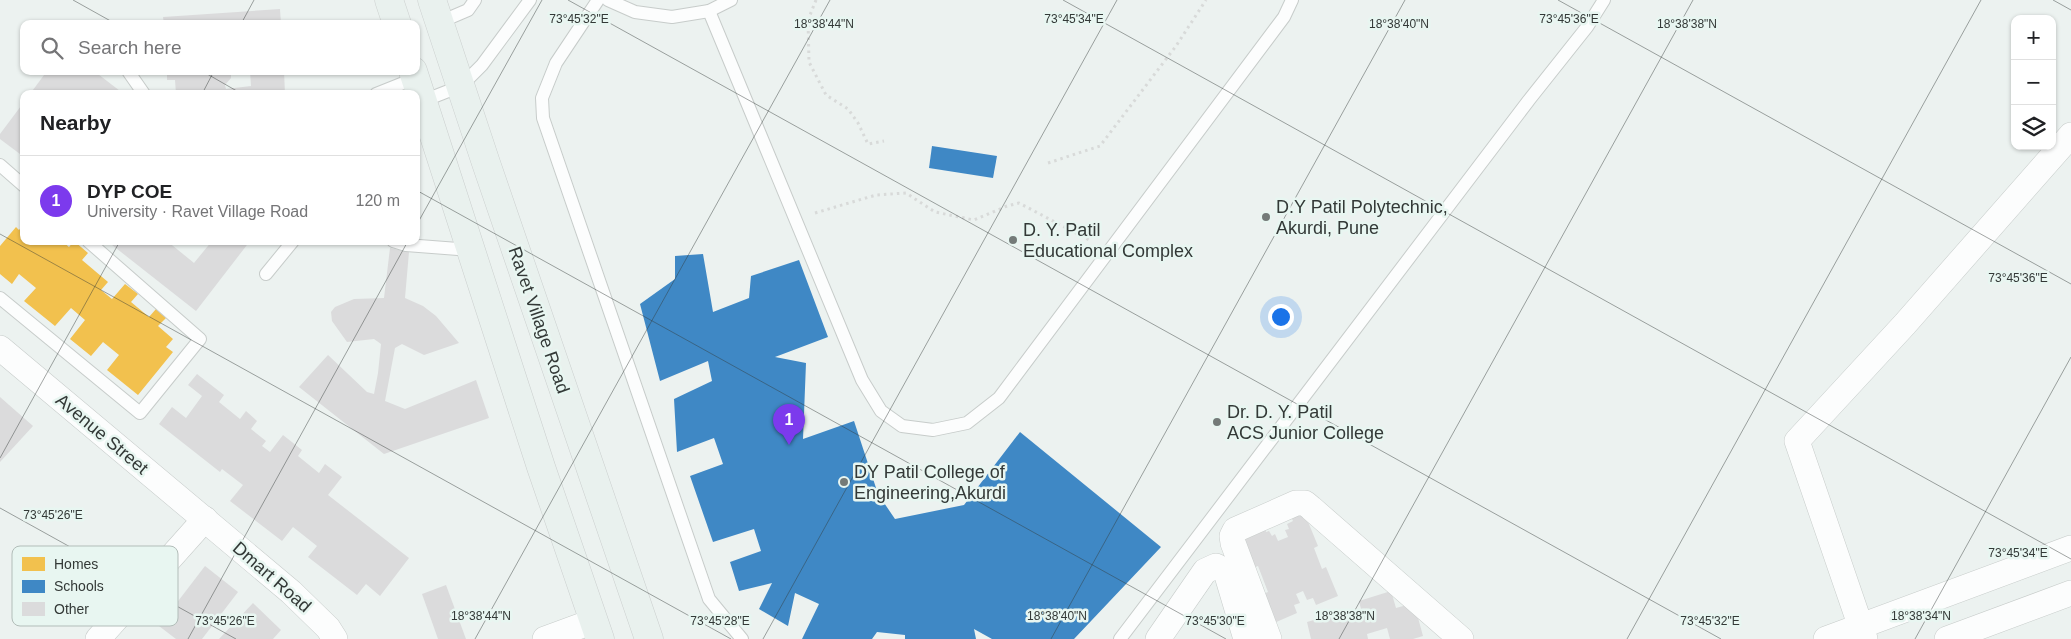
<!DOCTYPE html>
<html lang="en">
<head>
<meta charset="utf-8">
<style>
  body { margin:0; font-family:Helvetica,sans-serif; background:#f6f6f6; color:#202124 }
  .controls { position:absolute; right:15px; top:15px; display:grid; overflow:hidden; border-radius:10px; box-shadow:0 1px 4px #0004 }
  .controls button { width:45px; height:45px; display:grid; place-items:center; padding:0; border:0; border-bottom:1px solid #e0e0e0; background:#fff; color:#202124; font:25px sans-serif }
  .you { position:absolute; left:1280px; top:316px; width:18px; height:18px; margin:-12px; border:4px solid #fff; border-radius:50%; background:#1a73e8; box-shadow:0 0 0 8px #1a73e833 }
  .badge { display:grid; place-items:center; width:32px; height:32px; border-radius:50%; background:#7c3aed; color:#fff; font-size:16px; font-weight:700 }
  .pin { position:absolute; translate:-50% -41px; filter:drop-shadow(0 1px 2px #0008) }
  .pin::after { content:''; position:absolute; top:26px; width:18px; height:15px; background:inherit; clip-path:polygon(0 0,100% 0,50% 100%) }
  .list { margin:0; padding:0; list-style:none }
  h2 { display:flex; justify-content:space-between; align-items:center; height:65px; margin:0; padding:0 20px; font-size:21px }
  h2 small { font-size:16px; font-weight:400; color:#757577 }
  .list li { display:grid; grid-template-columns:32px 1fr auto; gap:15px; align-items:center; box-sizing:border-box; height:90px; padding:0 20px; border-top:1px solid #e0e0e0 }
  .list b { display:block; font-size:19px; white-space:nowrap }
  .list p { margin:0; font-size:16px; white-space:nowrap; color:#757577 }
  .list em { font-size:16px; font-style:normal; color:#757577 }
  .icon { flex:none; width:28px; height:28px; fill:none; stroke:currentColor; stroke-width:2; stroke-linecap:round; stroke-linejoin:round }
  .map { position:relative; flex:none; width:2071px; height:639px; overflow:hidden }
  .search { position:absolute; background:#fff; box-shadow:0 1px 4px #0004; left:20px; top:20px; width:400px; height:55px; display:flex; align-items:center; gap:12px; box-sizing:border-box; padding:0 18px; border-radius:10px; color:#757577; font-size:19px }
  .panel { position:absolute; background:#fff; box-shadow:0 1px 4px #0004; left:20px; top:90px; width:400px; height:155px; border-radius:10px }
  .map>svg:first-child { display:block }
  .homes { fill:#f2c14e }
  .schools { fill:#3f88c5 }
  .building { fill:#dbdbdc }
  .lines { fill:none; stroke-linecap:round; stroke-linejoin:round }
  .lane-casing { stroke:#c7ccca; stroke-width:14 }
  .street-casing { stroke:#c7ccca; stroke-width:26 }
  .primary-casing { stroke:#cbcfce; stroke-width:29 }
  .path { stroke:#d8dad9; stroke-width:3; stroke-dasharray:2.5 4; stroke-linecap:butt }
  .lane { stroke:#fcfdfd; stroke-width:12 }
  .street { stroke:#fcfdfd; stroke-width:25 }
  .primary { stroke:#e9f1ee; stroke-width:28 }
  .ticks { fill:none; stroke:#333937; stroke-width:1; stroke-opacity:0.45 }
  .poi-dot { fill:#747a78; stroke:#e8f6f1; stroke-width:2 }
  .labels { text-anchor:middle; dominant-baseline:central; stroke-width:5; stroke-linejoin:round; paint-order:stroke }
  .poi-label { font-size:18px; fill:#333937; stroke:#e8f6f1; text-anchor:start }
  .street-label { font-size:18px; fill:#333937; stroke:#e8f6f1 }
  .key { fill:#e8f6f1; stroke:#b2bdb9; stroke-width:1 }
  .key-label { font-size:14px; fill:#333937 }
  .ticks-label { font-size:12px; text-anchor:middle; fill:#333937; stroke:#e8f6f1; stroke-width:5; stroke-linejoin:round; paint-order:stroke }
</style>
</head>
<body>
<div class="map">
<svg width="2071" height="639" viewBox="0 0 2071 639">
  <rect width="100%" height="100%" fill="#ecf2f0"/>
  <!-- homes -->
  <path class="homes" d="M24,224v17h38l7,6 5,-6 14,12 -6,7 26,22 -7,8 11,9 13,-15 13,10 -7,8 18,15 7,-8 10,9 -8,8 15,13 -7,8 7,5 -35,43 -31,-25 12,-15 -16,-13 -12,14 -21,-17 15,-19 -14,-12 -16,18 -31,-25 12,-13 -17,-14 -7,10 -12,-10v-28l16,-19 3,3z"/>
  <!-- schools -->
  <g class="schools">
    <path d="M932,146l65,10 -4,22 -64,-10z"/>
    <path d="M703,254l10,58 36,-14 2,-22 48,-16 29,77 -53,20 31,6 -3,76 51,-18 24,73 17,25 69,-14 56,-73 141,115 -87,92h-82l-18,-10 2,10h-71v-4l-28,-3 -5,7h-70l17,-35 -24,-11 -7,33 -29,-17 13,-26 -33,8 -9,-29 31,-11 -7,-22 -41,13 -23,-66 33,-12 -9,-26 -37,14 -3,-53 38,-18 -4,-20 -48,20 -20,-77 35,-25v-23z"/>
  </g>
  <!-- building -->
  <g class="building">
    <path d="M280,9l1,15h-117l-1,-7z"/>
    <path d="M47,71h47l26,20 -2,3h-88z"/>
    <path d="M167,71h64v7l-6,7 1,4 25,-3 -1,-15h34l1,23h-109l-1,-14h-8z"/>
    <path d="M24,102v55l-24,-18v-5z"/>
    <path d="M107,241h60l27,22 18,-22h38l-54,70z"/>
    <path d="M390,248l19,4 -4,46 18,8 13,10 23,27 -35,12 -22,-11 -7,4 -10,53 20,8 71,-29 13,38 -105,36 -85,-67 29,-32 39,37 7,2 4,-21 3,-29 -7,-5 -27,3 -15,-21 -1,-9 4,-5 19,-8 30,-1z"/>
    <path d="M197,374l27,21 -5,7 21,17 6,-8 11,10 -6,8 15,12 -4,5 8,6 13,-17 19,15 -4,6 21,17 6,-9 17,13 -14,18 81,63 -29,38 -14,-12 -9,11 -49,-38 9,-11 -24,-19 -11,14 -52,-40 13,-16 -21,-16 -2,3 -61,-48 13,-17 14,11 16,-22 -14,-11z"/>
    <path d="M0,397l33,29 -33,36z"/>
    <path d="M1304,512l14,34 -4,2 8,21 4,-2 12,29 -22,9 -3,-7 -6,2 -4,-9 -7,3 4,9 -6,2 3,8 -23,10 -11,-29 5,-2 -10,-26 -5,2 -12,-30 24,-10 1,4 3,-1 3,5 3,-2 3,7 10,-4 -3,-7 4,-1 -2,-5 6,-3 -2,-4z"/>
    <path d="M205,566l33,26 -36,47h-26l-17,-13z"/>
    <path d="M446,585l20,54h-28l-16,-45z"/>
    <path d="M1391,591l5,17 18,-5 9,33 -10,3h-23l-3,-11 -20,6 1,5h-57l-4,-17 31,-9 2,7 22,-7 -3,-12z"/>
    <path d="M253,603l28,27 -8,9h-54z"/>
  </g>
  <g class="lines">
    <!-- lane casing -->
    <g class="lane-casing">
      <g id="lane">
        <path d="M598,0l-42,63 -14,35 1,20 166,481 33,40"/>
        <path d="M608,0l27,12 37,5 37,-6 22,-11"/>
        <path d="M709,11l153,369 19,31 21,15 31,4 34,-7 32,-25 285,-381 8,-17"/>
        <path d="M440,22l28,-12 7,-10"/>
        <path d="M128,71l16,23"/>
        <path d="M376,94l40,-16"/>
        <path d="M423,101l38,-15 21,-21 48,-65"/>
        <path d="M0,165l24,21"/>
        <path d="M393,241l13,4 65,5"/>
        <path d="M266,274l27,-33"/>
        <path d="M0,298l140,115 60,-74 -112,-98"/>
        <path d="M1120,639l409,-539 58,-73 17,-27"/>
      </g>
    </g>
    <!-- street casing -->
    <g class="street-casing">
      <g id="street">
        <path d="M0,348l291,244 37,36 7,11"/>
        <path d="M98,639l107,-120"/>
        <path d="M545,639l49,-18"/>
        <path d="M1158,639l47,-68 11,-5 10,6 20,67"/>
        <path d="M1269,639l-36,-96 -1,-7 3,-6 61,-27h9l6,5 150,131"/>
        <path d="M1826,639l245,-91"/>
        <path d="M1865,639l-68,-198 108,-117 166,-189"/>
        <path d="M1947,639l124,-46"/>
      </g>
    </g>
    <!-- primary casing -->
    <g class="primary-casing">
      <g id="primary">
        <path d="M389,0l8,24"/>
        <path d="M432,0l54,163 163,476"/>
        <path d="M413,71l128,396 59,172"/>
      </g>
    </g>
    <!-- path -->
    <g class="path">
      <path d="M816,0l-8,20 1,42 17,33 22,14 10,14 10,21 16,-3"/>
      <path d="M1048,163l52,-17 76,-100 30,-46"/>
      <path d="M815,213l61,-18 30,-2 29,19 39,8 33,-14 12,-3 72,38"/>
    </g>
    <!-- lane -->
    <use href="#lane" class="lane"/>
    <!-- street -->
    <use href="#street" class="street"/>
    <!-- primary -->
    <use href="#primary" class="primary"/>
  </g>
  <!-- ticks -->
  <path class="ticks" d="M73,0l43,24M568,0l1153,639M1063,0l1008,559M1558,0l513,284M2053,0l18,10M241,24l13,-24M202,71l40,23M202,94l12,-23M416,190l810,449M416,226l126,-226M0,234l731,405M0,458l120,-217M0,508l236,131M188,639l220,-398M475,639l355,-639M763,639l354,-639M1051,639l354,-639M1339,639l354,-639M1627,639l354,-639M1915,639l156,-282"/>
  <!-- markers -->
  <g class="poi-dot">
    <circle cx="1266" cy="217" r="5"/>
    <circle cx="1013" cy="240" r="5"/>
    <circle cx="1217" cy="422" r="5"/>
    <circle cx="844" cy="482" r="5"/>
  </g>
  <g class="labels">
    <!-- poi labels -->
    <g class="poi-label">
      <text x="1276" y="207">D.Y Patil Polytechnic,<tspan x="1276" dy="21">Akurdi, Pune</tspan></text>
      <text x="1023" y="230">D. Y. Patil<tspan x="1023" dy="21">Educational Complex</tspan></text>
      <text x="1227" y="412">Dr. D. Y. Patil<tspan x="1227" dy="21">ACS Junior College</tspan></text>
      <text x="854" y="472">DY Patil College of<tspan x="854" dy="21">Engineering,Akurdi</tspan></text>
    </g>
    <!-- street labels -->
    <g class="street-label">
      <text transform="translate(539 320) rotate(71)">Ravet Village Road</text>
      <text transform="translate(102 434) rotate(40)">Avenue Street</text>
      <text transform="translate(272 577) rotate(41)">Dmart Road</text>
    </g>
  </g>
  <!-- legend -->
  <rect x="12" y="546" width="166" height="80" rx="8" class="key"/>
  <rect x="22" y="557" width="23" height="14" fill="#f2c14e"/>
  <rect x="22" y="580" width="23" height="13" fill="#3f88c5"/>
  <rect x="22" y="602" width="23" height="14" fill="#dbdbdc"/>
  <g class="key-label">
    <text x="54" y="569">Homes</text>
    <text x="54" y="591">Schools</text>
    <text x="54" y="614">Other</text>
  </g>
  <g class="ticks-label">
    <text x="579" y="23">73°45'32"E</text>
    <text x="1074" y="23">73°45'34"E</text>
    <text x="1569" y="23">73°45'36"E</text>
    <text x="824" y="28">18°38'44"N</text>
    <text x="1399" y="28">18°38'40"N</text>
    <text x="1687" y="28">18°38'38"N</text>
    <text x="2018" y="282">73°45'36"E</text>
    <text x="53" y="519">73°45'26"E</text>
    <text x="2018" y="557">73°45'34"E</text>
    <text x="481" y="620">18°38'44"N</text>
    <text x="1057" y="620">18°38'40"N</text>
    <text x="1345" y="620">18°38'38"N</text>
    <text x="1921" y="620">18°38'34"N</text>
    <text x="225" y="625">73°45'26"E</text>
    <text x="720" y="625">73°45'28"E</text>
    <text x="1215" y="625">73°45'30"E</text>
    <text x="1710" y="625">73°45'32"E</text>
  </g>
</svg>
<div class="controls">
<button>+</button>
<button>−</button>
<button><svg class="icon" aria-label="layers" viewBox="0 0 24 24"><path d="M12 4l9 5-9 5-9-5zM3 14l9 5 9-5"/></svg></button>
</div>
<div class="you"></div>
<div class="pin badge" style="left:789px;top:445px">1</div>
<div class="search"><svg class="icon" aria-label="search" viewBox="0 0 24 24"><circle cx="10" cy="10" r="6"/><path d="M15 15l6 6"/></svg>Search here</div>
<section class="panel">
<h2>Nearby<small></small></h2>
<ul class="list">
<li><span class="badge">1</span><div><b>DYP COE</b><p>University · Ravet Village Road</p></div><em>120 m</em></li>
</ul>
</section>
</div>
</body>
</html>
